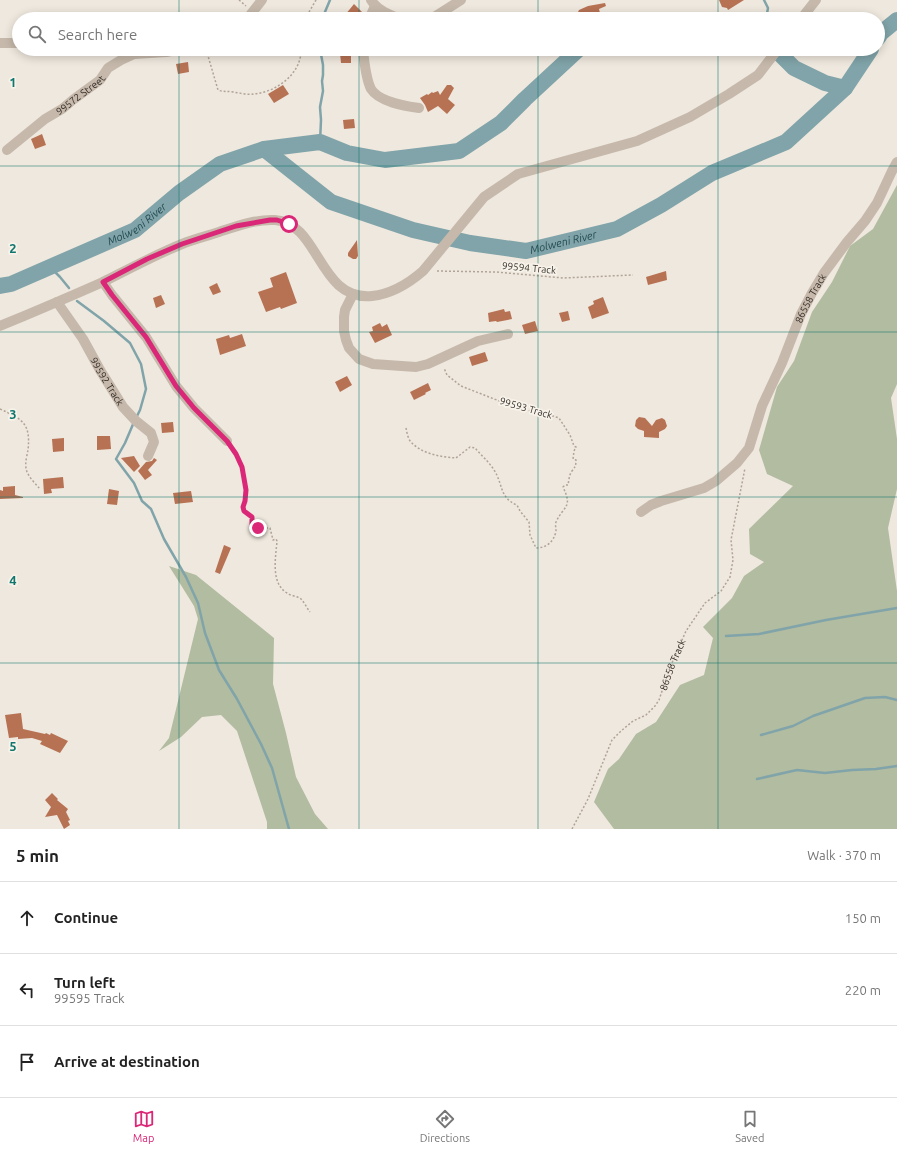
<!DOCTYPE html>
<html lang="en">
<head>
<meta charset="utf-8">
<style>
  body { margin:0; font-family:Ubuntu,sans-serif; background:#f2f2f2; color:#222 }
  .stop { position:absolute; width:12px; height:12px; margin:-9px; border:3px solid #db2777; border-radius:50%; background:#fff }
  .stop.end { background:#db2777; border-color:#fff; box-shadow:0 1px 4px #0008 }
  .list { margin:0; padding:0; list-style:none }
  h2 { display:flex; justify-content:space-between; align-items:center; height:52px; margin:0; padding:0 16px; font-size:17px }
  h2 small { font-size:13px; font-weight:400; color:#767676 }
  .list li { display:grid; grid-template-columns:26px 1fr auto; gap:12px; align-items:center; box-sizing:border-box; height:72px; padding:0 16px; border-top:1px solid #e0e0e0 }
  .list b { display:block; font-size:15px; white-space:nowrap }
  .list p { margin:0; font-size:13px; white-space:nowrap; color:#767676 }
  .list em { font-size:13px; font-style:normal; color:#767676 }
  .icon { flex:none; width:22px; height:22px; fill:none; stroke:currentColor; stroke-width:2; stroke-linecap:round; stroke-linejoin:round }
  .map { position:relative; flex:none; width:897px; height:829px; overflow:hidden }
  .search { position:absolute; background:#fff; box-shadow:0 2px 10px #0003; left:12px; right:12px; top:12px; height:44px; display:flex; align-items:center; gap:10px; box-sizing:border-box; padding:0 14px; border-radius:22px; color:#767676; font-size:15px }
  .sheet { height:268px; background:#fff }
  nav { display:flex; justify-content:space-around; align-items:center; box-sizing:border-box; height:56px; border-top:1px solid #e0e0e0; background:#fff; font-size:11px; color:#767676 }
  nav a { display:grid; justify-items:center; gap:2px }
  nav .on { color:#db2777 }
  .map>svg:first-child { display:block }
  .grass { fill:#b1bca0 }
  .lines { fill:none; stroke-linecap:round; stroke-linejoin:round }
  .stream { stroke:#80a4a9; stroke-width:2.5 }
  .river { stroke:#80a4a9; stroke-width:16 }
  .building { fill:#b77254 }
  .path { stroke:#b1a396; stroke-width:1.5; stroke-dasharray:2 2; stroke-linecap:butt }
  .minor { stroke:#c6b9ab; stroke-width:10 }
  .route { stroke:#db2777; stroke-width:5 }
  .grid { fill:none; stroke:#0f766e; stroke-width:1; stroke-opacity:0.55 }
  .labels { text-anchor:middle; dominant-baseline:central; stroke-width:3.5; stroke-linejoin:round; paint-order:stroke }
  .street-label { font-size:10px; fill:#352e29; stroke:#f7f2ea }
  .water-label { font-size:11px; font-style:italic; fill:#244b51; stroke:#f7f2ea }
  .grid-label { font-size:13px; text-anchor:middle; font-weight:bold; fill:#0f766e; stroke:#f7f2ea; stroke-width:3.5; stroke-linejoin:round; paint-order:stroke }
</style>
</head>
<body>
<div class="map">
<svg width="897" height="829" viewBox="0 0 897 829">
  <rect width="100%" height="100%" fill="#efe8de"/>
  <!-- grass -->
  <g class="grass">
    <path d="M897,185v199l-6,14 6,41v50l-9,39 9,63v238h-283l-20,-27 14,-33 11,-10 17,-25 20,-12 24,-37 24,-10 9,-37 -10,-11 29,-29 12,-22 20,-14 -14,-8 -1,-25 44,-43 -26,-12 -8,-24 18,-63 17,-26 18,-49 20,-30 18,-36 23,-17z"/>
    <path d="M169,566l27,9 78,63 -1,46 13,49 10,44 19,37 13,15h-61v-7l-30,-91 -16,-16 -19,2 -21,20 -22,14 10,-13 29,-119 -4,-13z"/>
  </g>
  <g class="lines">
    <!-- stream -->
    <g class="stream">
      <path d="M764,0l4,8 -2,11"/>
      <path d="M322,19l8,-19"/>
      <path d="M320,49l3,16v10l-1,6 1,10 -3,16 1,13 -1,22"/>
      <path d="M50,267l10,10 9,11"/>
      <path d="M77,301l27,20 26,22 11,21 5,25 -6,21 -4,8"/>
      <path d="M134,422l-9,21 -9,16 18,24 8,18 9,8 13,30 22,38 12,26 7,30 14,37 18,29 24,45 11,24 17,61"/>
      <path d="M726,636l33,-2 67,-14 71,-12"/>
      <path d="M761,735l32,-9 20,-10 52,-18 20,-1 12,3"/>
      <path d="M757,779l40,-9 28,3 27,-3 24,-1 21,-3"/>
    </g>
    <!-- river -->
    <g class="river">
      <path d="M878,38l3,-5 16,-13"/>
      <path d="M775,49l19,19 31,15 20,5"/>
      <path d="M264,149l56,-7 27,11 38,7 74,-9 42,-28 24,-24 54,-50"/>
      <path id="s1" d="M0,286l11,-2 124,-54 44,-37 41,-29 44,-15 67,53 82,28 57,13 56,8 91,-22 44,-24 51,-32 74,-31 59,-54 26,-39"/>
    </g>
  </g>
  <!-- building -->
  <g class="building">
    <path d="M719,0h25l-16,10 -1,-2 -5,-1z"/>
    <path d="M605,3l1,3 -7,3 1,4 -9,3 -1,-2 -9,4 -3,-6 1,-2 9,-4z"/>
    <path d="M354,4l10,10 -1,5h-12l-6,-4z"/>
    <path d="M351,52v11h-10l-1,-10z"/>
    <path d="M188,62l1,10 -11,2 -2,-10z"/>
    <path d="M283,85l6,9 -15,9 -6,-9z"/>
    <path d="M447,85h4l3,3 -6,11 7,6 -8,9 -9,-8 -10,6 -3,-7 -5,-7 7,-4 1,1 4,-3 1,1 5,-2 2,4z"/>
    <path d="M354,119l1,9 -11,1 -1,-9z"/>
    <path d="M42,134l4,11 -11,4 -4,-10z"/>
    <path d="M357,240l1,16 -2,3h-3l-5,-3v-3z"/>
    <path d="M666,271l1,9 -19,5 -2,-8z"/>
    <path d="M286,272l11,31 -16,6 -1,-2 -14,5 -8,-20 15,-5 -3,-9z"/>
    <path d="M217,283l4,9 -8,3 -4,-8z"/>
    <path d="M161,295l4,9 -9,4 -3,-10z"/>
    <path d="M603,297l6,16 -17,6 -4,-12 6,-3 -1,-3z"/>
    <path d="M504,309l1,3 5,-1 2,8 -15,3 -1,-1 -7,1 -1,-9z"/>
    <path d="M568,311l2,9 -8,2 -3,-9z"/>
    <path d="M535,321l3,10 -13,3 -3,-9z"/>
    <path d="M380,323l2,4 5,-3 5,11 -17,8 -6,-11 4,-1 -1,-4z"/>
    <path d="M242,334l4,12 -26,9 -4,-16 13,-4 1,3z"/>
    <path d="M485,352l3,9 -16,5 -3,-9z"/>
    <path d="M347,376l5,9 -12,7 -5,-10z"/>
    <path d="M428,383l3,7 -6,3 1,1 -12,6 -4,-8z"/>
    <path d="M639,417l6,1 7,8 4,-6 6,-2 3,2 2,6 -2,3 -6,3v6l-15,-1v-6l-6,-2 -3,-3 1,-6z"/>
    <path d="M173,422l1,10 -12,1 -1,-10z"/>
    <path d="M97,436h13l1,13 -14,1z"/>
    <path d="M64,438v13l-11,1 -1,-13z"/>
    <path d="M134,456l6,10 -6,6 -13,-14z"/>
    <path d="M154,458l3,2 -9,10 4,5 -7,5 -7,-9 8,-9 6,-1z"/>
    <path d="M63,477l1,11 -13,1 1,4 -8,1 -1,-15z"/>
    <path d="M15,486v9l8,2v1l-23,1v-9l3,1v-4z"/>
    <path d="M109,489l10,2 -2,14 -10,-1z"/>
    <path d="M191,491l2,11 -18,2 -2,-11z"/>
    <path d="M224,545l7,3 -11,26 -5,-2z"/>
    <path d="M21,713l2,16 22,5 1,-1 4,2 1,-2 17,8 -8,12 -20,-9 2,-3 -10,-3 -14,1v-2l-9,1 -4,-23z"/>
    <path d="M52,793l6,6 -1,1 11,9 -2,3 4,8 -2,1 2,4 -6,4 -7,-14 -12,2 6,-10 -6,-7z"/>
  </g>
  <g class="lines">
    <!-- path -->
    <g class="path">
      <path d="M239,0l7,6"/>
      <path d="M305,19l11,-19"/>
      <path d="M191,49c7,1 12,2 17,7l10,34c5,2 9,1 15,2 7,1 15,3 21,2 23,-2 48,-21 47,-45"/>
      <path d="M437,271l59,1 67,6 70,-3"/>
      <path d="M0,409c22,10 31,14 28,41 -1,5 -3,13 -2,18 1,8 9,15 14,21"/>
      <path d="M406,428c1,5 2,11 5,14 11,12 30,15 45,16l14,-11 5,1c6,7 14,14 19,22 9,13 5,28 23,35l3,6 9,11 1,13 6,13c10,0 18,-6 20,-17 0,-3 -1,-6 0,-9 8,-17 17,-14 7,-35l2,-2h3c1,-5 1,-10 4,-14 3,-4 4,-5 4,-11l-3,-1 1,-8 2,-4 -2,-1 -4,-11 -11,-17 -18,-6 -10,-1 -24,-7 -46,-18 -14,-11 -3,-7"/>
      <path d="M232,448l10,19 4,29 -3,11 1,4 8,6v9l2,2h16l3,12 3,-1 1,2c-1,15 -7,42 10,52 4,3 10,3 14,6 3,3 6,9 9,13"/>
      <path id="s2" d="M572,829l16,-30 24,-59 9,-9 12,-10 13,-6 9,-9 4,-6 12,-35 15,-34 19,-28 16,-12 9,-14 3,-17 -2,-20 14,-72"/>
    </g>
    <!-- minor -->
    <g class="minor">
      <path d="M371,0c6,10 19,15 30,19"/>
      <path d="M247,19l15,-19"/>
      <path d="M369,19l6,-13"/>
      <path d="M431,19l30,-19"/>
      <path d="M801,19l15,-19"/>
      <path d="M0,43h19"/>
      <path d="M363,49c1,11 3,30 8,40 8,13 34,17 48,19"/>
      <path id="s3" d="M7,150l38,-31 17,-10 12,-10 26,-19 8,-12 13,-8 13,-6 32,-2 15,-3"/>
      <path d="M103,282l9,13 34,42 30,49 18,22 33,33"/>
      <path d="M353,294l-8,16 -1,7v14l2,9 3,8 10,11 14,5 43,3 12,-3 50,-23 30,-7"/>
      <path id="s4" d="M57,302l26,37 17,31 23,37 13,14 15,12 3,9 -6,14"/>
      <path d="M0,326c34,-14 69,-29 103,-44 26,-13 52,-27 79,-38 12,-5 25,-8 37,-12 18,-6 37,-13 56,-12 45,3 43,81 97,76 19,-2 36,-12 51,-25l61,-74 34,-23 119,-33 53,-24 39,-23 29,-19 20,-26"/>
      <path id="s5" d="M641,512l10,-7 10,-4 43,-13 12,-7 21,-18 12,-15 13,-42 20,-43 19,-49 11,-21 12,-20 23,-31 18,-21 12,-18 15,-32 5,-9"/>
    </g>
  </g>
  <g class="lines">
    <!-- route -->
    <path class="route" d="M258,528h-4l-2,-2v-9l-8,-6 -1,-4 2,-6 1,-11 -4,-23 -6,-13 -9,-13 -33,-33 -18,-22 -30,-49 -34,-42 -9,-13 44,-23 35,-15 54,-18 34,-6h7l12,4"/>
  </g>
  <!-- grid -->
  <path class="grid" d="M179,0v19M359,0v19M538,0v19M718,0v19M179,49v780M359,49v780M538,49v780M718,49v780M0,166h897M0,332h897M0,497h897M0,663h897"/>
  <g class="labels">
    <!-- street labels -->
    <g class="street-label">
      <text stroke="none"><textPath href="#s3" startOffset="92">99572 Street</textPath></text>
      <text transform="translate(529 268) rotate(5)">99594 Track</text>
      <text stroke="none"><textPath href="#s5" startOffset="291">86558 Track</textPath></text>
      <text stroke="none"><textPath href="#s4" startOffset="94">99592 Track</textPath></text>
      <text transform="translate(526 408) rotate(16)">99593 Track</text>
      <text stroke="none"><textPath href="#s2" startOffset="198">86558 Track</textPath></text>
    </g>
    <!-- water labels -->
    <g class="water-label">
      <text stroke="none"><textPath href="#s1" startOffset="151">Molweni River</textPath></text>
      <text stroke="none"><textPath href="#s1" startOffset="626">Molweni River</textPath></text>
    </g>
  </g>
  <g class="grid-label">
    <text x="13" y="87">1</text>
    <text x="13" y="253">2</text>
    <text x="13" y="419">3</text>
    <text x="13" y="585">4</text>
    <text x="13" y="751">5</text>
  </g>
</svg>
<div class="stop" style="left:289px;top:224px"></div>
<div class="stop end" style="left:258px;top:528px"></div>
<div class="search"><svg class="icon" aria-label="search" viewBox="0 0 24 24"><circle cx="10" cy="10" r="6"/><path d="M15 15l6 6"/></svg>Search here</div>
</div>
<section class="sheet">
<h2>5 min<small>Walk · 370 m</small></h2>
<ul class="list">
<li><svg class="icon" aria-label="ahead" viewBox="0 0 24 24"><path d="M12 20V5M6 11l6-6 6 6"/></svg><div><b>Continue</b></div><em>150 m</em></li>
<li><svg class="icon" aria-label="left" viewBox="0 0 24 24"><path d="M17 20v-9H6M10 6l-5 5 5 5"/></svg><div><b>Turn left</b><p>99595 Track</p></div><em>220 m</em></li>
<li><svg class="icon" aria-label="arrive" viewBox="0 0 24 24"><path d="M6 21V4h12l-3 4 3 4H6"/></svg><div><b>Arrive at destination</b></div></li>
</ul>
</section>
<nav>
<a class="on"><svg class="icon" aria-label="map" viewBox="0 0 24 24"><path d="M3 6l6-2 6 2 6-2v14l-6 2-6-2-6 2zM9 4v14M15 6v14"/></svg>Map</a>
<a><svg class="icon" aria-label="directions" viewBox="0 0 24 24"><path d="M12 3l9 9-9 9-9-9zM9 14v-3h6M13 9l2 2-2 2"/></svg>Directions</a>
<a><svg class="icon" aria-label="saved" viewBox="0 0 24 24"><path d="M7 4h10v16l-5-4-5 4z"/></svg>Saved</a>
</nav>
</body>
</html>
